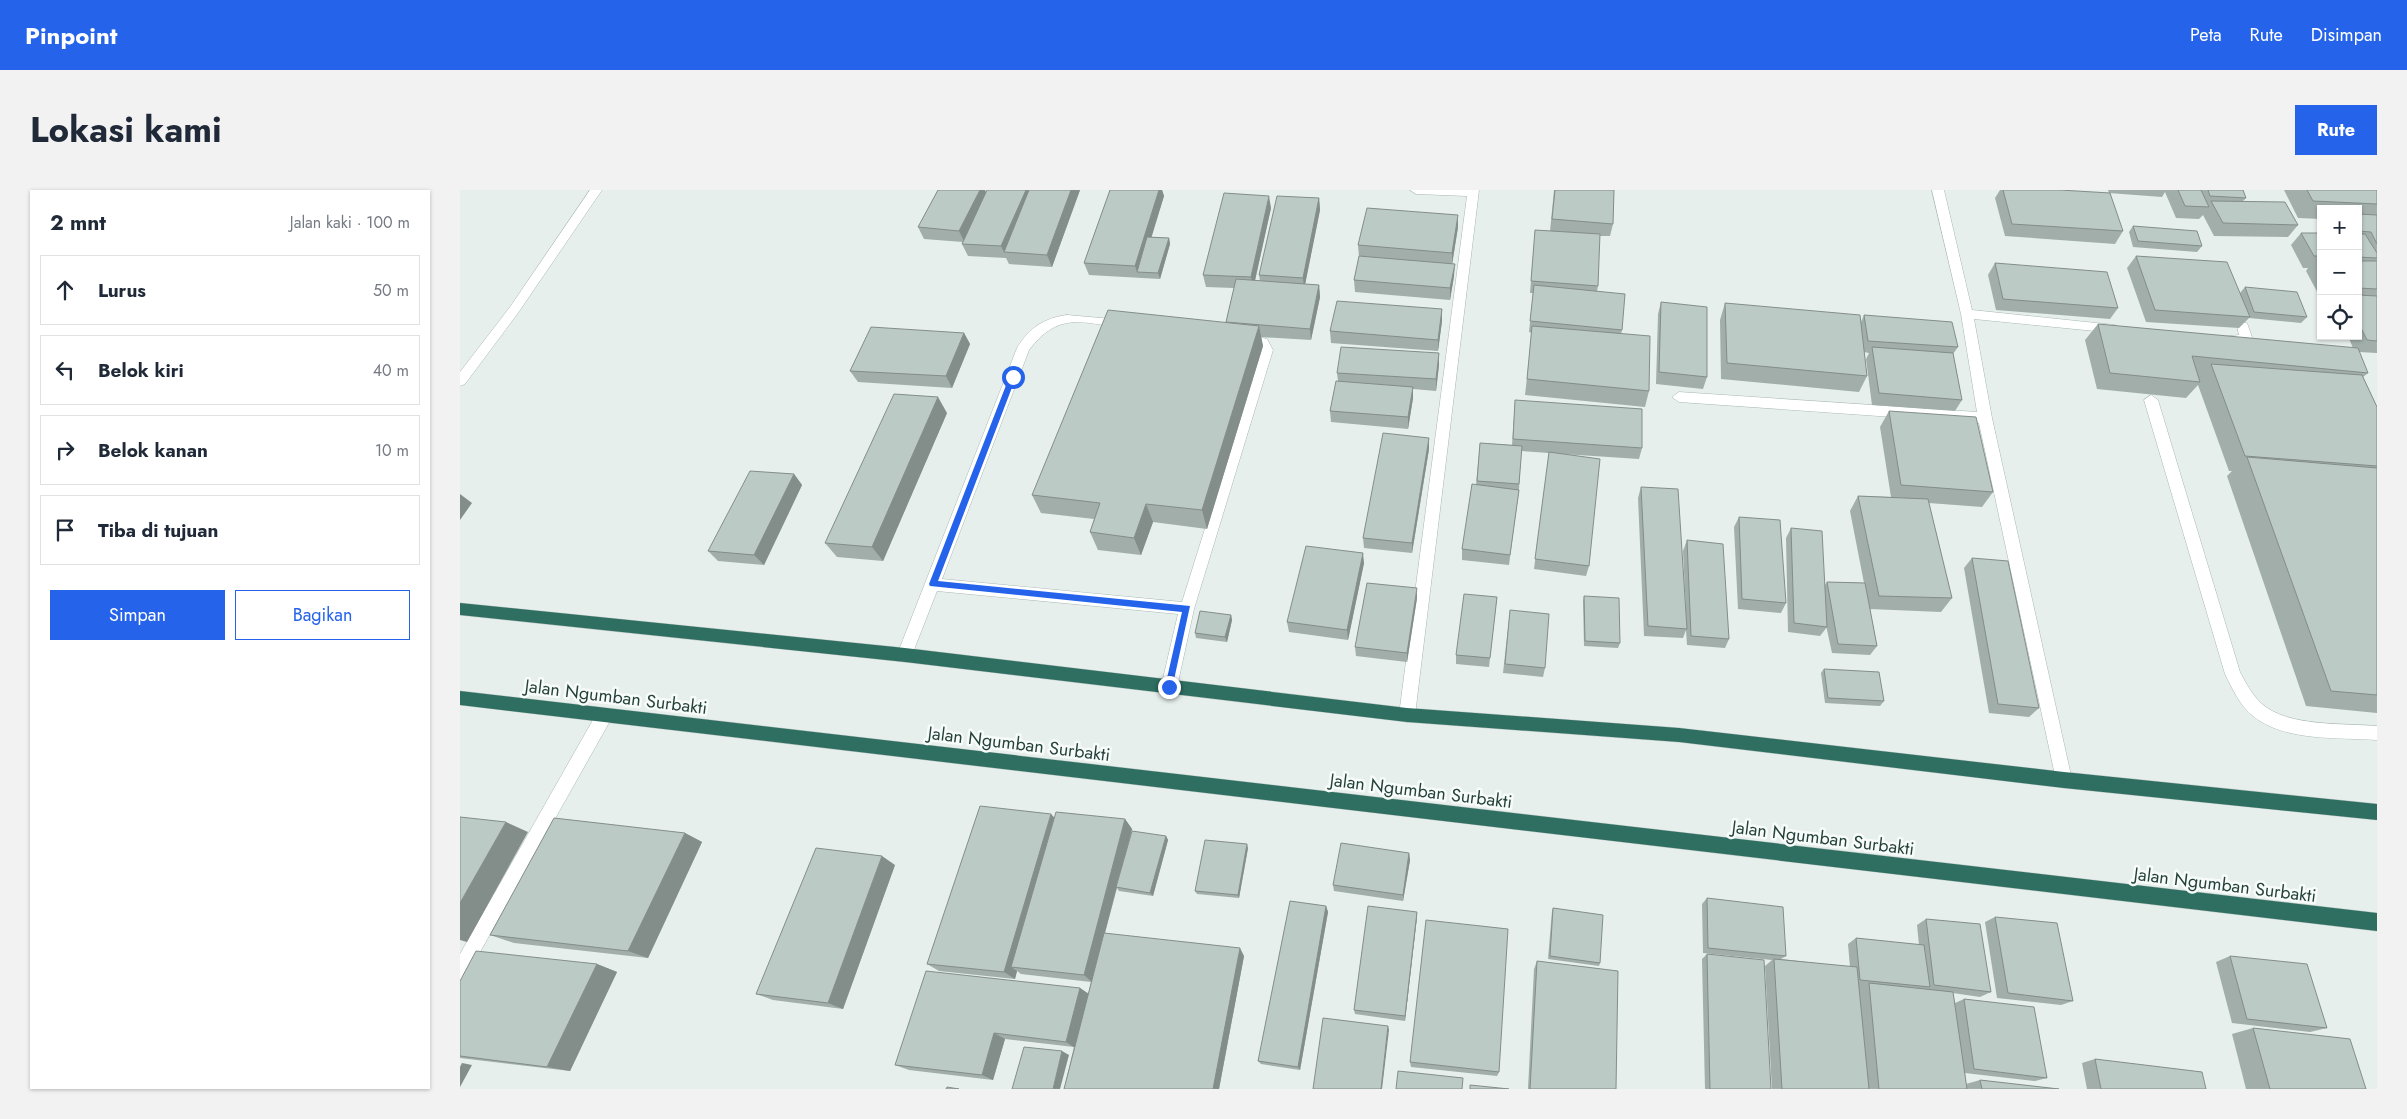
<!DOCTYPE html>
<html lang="id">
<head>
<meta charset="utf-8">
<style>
  body { margin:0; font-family:Jost,sans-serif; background:#f2f2f3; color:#1f2937 }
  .controls { position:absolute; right:15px; top:15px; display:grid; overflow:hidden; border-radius:0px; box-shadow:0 1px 4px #0004 }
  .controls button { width:45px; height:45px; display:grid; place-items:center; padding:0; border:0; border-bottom:1px solid #e0e1e3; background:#fff; color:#1f2937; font:25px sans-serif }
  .stop { position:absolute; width:15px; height:15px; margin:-11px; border:4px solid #2563eb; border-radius:50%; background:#fff }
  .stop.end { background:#2563eb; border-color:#fff; box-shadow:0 1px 5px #0008 }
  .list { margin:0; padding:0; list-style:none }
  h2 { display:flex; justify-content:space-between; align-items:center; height:65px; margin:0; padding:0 20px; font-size:21px }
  h2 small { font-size:16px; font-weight:400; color:#747a83 }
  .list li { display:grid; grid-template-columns:32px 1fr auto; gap:15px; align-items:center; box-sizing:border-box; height:70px; margin:0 10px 10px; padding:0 10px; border:1px solid #e0e1e3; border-radius:0px }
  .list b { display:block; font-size:19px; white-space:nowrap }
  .list em { font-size:16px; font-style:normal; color:#747a83 }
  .actions { display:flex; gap:10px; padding:15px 20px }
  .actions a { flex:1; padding:11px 0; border:1px solid #2563eb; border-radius:0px; text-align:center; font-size:18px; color:#2563eb }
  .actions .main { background:#2563eb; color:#fff }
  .icon { flex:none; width:28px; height:28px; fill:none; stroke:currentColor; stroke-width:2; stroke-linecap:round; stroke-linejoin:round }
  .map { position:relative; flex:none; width:1917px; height:899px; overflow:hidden; border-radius:0px }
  header { display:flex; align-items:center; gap:30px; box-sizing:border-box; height:70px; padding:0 25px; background:#2563eb; color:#fff }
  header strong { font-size:24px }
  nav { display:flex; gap:28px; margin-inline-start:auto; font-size:18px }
  .intro { display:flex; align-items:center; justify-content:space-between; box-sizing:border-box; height:120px; padding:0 30px }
  h1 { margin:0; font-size:35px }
  .button { padding:12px 22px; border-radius:0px; background:#2563eb; color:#fff; font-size:18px; font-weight:700 }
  main { display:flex; gap:30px; padding:0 30px }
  aside { flex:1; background:#fff; border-radius:0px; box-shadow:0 1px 4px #0004 }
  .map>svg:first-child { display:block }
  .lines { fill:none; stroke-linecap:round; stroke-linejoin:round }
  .lane-casing { stroke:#a8b8b2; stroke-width:1 }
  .street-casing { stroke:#a8b8b2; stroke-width:1 }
  .highway-casing { stroke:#c2cac8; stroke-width:1 }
  .lane { fill:#fff; fill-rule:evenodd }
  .street { fill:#fff; fill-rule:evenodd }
  .highway { fill:#2f6f62; fill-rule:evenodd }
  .wall { fill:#a1aea9 }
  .shaded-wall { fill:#838d89 }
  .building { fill:#bbcac4; stroke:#838d89 }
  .route { fill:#2563eb }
  .labels { text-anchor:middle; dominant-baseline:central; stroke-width:5; stroke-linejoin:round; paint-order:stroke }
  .street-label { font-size:18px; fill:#24423a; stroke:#f7fbf9 }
</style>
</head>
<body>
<header>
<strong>Pinpoint</strong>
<nav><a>Peta</a><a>Rute</a><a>Disimpan</a></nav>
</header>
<div class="intro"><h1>Lokasi kami</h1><a class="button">Rute</a></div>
<main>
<aside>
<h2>2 mnt<small>Jalan kaki · 100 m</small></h2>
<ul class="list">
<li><svg class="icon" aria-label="ahead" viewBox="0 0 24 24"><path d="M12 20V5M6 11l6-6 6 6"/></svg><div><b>Lurus</b></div><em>50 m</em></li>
<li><svg class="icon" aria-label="left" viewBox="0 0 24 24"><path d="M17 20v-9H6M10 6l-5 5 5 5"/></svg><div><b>Belok kiri</b></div><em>40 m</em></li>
<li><svg class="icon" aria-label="right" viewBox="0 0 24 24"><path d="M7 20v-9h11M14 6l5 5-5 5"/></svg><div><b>Belok kanan</b></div><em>10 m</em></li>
<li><svg class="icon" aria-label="arrive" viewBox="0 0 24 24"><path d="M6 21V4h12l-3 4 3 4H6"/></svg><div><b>Tiba di tujuan</b></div></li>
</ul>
<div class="actions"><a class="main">Simpan</a><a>Bagikan</a></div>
</aside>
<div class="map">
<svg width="1917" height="899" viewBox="0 0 1917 899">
  <rect width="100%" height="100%" fill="#e6efeb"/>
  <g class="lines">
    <!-- lane casing -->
    <g class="lane-casing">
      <g id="lane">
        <path d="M130,0h12l-84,123 -53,71 -5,2v-14l50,-65z"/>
        <path d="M607,125l56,5 6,4 -6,4c-43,-6 -65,-16 -94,22l-87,229 240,23 79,-252 -2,-4 -20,-5 -2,-3 6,-5 24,6 6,11 -79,259 -17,78 -3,5 -5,2 -5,-2 -3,-5 17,-73 -241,-23 -27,69 -5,2 -5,-2 -3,-5 120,-307c12,-20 27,-30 50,-33z"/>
        <path d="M1691,205l7,5 82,272c6,11 12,23 22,32 26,23 82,19 115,22v14c-39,-3 -92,2 -124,-24 -13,-10 -21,-28 -28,-42l-81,-274z"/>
      </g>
    </g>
    <!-- street casing -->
    <g class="street-casing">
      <g id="street">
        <path d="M950,0h69l-64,525 -2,5 -6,2 -6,-2 -2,-5 68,-519 -51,-2z"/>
        <path d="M1472,0h12l28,120 143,15 6,4 -6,4 -141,-14 18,99 80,362 -2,5 -6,3 -6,-3 -2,-5 -77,-357 -300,-21 -7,-5 7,-5 298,20 -16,-98z"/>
        <path d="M1783,132l4,1 5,14 -2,3 -16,6 -13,-3 -2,-3 2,-3 18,-2 -2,-9z"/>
        <path d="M144,519l6,2 2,5 -2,5 -144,256 -6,3v-26l138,-243z"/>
      </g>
    </g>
    <!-- highway casing -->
    <g class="highway-casing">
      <g id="highway">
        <path d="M0,413l445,45 502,60 272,20 385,44 313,32v16l-313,-32 -385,-46 -272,-20 -502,-60 -445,-47z"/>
        <path d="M0,501l1917,222v18l-1917,-226z"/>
      </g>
    </g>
    <!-- lane -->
    <use href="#lane" class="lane"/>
    <!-- street -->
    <use href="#street" class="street"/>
    <!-- highway -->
    <use href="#highway" class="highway"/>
  </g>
  <!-- wall -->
  <g class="wall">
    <path d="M478,0h47l1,3 94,-3 -28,77 -43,-3 -3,-6 -38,-2 -6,-12 1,-2 -39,-3 -6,-12z"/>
    <path d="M650,0h52l2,6 -13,41 18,1 1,6 -10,35 -71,-4 -5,-12z"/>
    <path d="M1094,0h60l-1,34 -3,12h-11l-1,50 -1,5 25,39 -1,4 28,57 -4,16 -120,-12 7,-62 -3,-1 4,-39h-3l5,-63 15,1z"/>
    <path d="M1540,0h60l63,41 -8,13 -110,-8 -10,-38z"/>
    <path d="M1648,0h135l3,8 -3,3 55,24 -10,12 -74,-1 -11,-21 -4,4 -23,-1 -11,-26 -3,5 -53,-4z"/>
    <path d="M1824,0h93v163l-18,-1 9,21 -5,4 14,30v306l-71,-7 -79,-230 5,-5h-3l-31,-86 -12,13 -89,-9 -12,-49 13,-16 255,24 -5,-12h10v-127h-37v10l-23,-1z"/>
    <path d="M859,8l1,12 -15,74 14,1 1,12 -9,43 -50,-3 2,9 -56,183 -54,-7 -12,33 -43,-5 -8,-18 4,-13 -53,-6 -9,-18 194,-173 8,-34 -28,-1 -3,-12 68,-67 -16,73h5l-1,-6z"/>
    <path d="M1673,36l69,20 -5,6 -64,-5 -4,-15z"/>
    <path d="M998,37l-6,37 2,12 -4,24 -95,-8 -1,-12 5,-23 -1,-12z"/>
    <path d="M1841,43h20v66l-15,-28 2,-3h-5l-12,-23z"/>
    <path d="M1676,66l104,37 5,-6 62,30 -6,6 -52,-5 -10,10 -93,-6 -19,-54z"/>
    <path d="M1535,73l123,45 -8,11 -114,-9 -8,-35z"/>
    <path d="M1201,112l46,75 -4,12 -47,-5 2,-70z"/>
    <path d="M1265,113l136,19 3,-7 94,32 -5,7 9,46 -7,11 -83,-6 -6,-46 3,-6 -5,-1 3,24 -8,16 -138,-13 -1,-59z"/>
    <path d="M982,119v12l-4,30 -107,-8 -1,-12z"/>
    <path d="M504,143l6,11 -18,44 -94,-6 -8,-11z"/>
    <path d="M979,175l-3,26 -23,-2v9l-5,31 -77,-7 -1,-11 8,-30 -1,-8z"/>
    <path d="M1055,210l127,48 -3,11 -76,-5 26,112 -3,10 -52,-7 15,-116 -28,-2 -2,39 -10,75 -47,-5v-11l14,-64 4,-42 32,2z"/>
    <path d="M1429,221l104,81 -11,15 -53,-4 23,95 -11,14 -71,-3 7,37 -7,9 -38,-2 -6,-28 1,2 -7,9 -32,-4 -2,-94 5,-10 34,57 2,-3 37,1 -14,-72 8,-15 33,1 -11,-70z"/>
    <path d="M487,223l-64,148 -46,-4 -12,-14z"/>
    <path d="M969,248v11l-17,104 -48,-5 -1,-10z"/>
    <path d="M334,284l8,11 -38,80 -46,-4 -10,-10z"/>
    <path d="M1181,297l45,124 -3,-60 4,-11 42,99 -4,9 -38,-3 -1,-15 -3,8 -39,-2 -6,-138z"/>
    <path d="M1279,327l47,86 -5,10 -43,-4 -4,-82z"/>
    <path d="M1512,368l67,150 -10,9 -40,-4 -25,-145z"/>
    <path d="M904,373l-16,77 -59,-8 -2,-10z"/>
    <path d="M1124,406l36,47 -2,5 -34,-2 -1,-45z"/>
    <path d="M1037,407l-8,70 -33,-3v-9z"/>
    <path d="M957,408l-10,64 -51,-6 -1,-9z"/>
    <path d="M1050,420l35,58 -2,9 -40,-4z"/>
    <path d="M771,425l1,5 -5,22 -31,-4 -1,-5z"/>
    <path d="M1364,479l60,32 -4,5 -55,-3 -4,-30z"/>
    <path d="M595,628l70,1 7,10 -4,16 38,-9 2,4 -15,56 -34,-5 -2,-3 -12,45 139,23 -25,133h-155l10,-42 -69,-8 -12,41 -84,-10 -14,-5 185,-77 8,6 3,-12 -70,-8 -4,-3 -2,8 -76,-8 -12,-7z"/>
    <path d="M225,643l17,9 -54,116 -134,-15 -24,-8z"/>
    <path d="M788,658l-9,50 -42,-4 -2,-3z"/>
    <path d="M949,663l1,7 -7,41 -69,-10 -1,-6z"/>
    <path d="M435,675l-52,144 -70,-9 -17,-6z"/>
    <path d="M1247,708l79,58 -5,3 69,8 -2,-23 8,-6 63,7 -2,-20 9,-6 65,73 -11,5 -27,-4 2,10 9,-4 83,79 -12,3 -70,-8 1,11 14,-4 79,9h-287l-7,-123 7,-6 -69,-7 -1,-49z"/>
    <path d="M866,716l2,6 -28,158 -39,-6 -3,-3z"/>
    <path d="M1093,718l47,55 -1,3 -51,-7 4,-48z"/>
    <path d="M957,722v5l-12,104 -50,-7 -1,-4z"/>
    <path d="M1535,727l78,84 -12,4 -64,-7 -12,-76z"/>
    <path d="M1247,764l64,135h-66l-3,-130z"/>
    <path d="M1770,766l97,72 -17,4 -78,-9 -16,-61z"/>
    <path d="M1077,771l79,128h-88l6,-120z"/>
    <path d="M137,774l20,8 -47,99 -110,-13v-77z"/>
    <path d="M1793,838l113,61h-120l-14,-55z"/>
    <path d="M1635,869l111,30h-119l-5,-26z"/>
    <path d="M950,872l89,10 -2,4 -86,-9z"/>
  </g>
  <!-- shaded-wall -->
  <g class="shaded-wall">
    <path d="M520,0h5l3,8 -23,45 -6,-12z"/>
    <path d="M566,0h9l-31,62 -3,-6z"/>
    <path d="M611,0h9l-28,77 -5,-12z"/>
    <path d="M699,0h3l2,6 -23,76h-4l-2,-6z"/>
    <path d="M809,6l2,12 -18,81 -2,-12z"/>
    <path d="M859,8l1,12 -16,80 -1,-12z"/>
    <path d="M998,25v12l-6,38v-12z"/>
    <path d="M709,48l1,6 -10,35 -2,-6z"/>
    <path d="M995,74l-1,12 -4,24v-12z"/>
    <path d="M859,95l1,12 -9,43 -1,-11z"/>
    <path d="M982,119v12l-4,30v-11z"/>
    <path d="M799,136l4,20 -56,183 -5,-19z"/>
    <path d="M504,143l6,11 -18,44 -6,-12z"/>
    <path d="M979,163v12l-3,26v-12z"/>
    <path d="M953,197v11l-5,31v-12z"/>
    <path d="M478,207l9,16 -64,148 -11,-14z"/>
    <path d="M969,248v11l-17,104v-10z"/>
    <path d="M334,284l8,11 -38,80 -10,-10z"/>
    <path d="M0,304l12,9 -12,17z"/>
    <path d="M686,314l7,18 -12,33 -7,-17z"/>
    <path d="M903,363l1,10 -16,77 -1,-10z"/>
    <path d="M957,398v10l-10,64v-9z"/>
    <path d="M771,425l1,5 -5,22 -2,-5z"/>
    <path d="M591,624l9,10 -49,143 6,4 -2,8 -11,-7z"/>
    <path d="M665,629l7,10 -40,153 -8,-7z"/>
    <path d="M46,632l22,10 -61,110 -7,-2v-37z"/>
    <path d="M225,643l17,9 -54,116 -20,-7z"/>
    <path d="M706,646l2,4 -15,56 -3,-3z"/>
    <path d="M787,654l1,4 -9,50 -1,-3z"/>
    <path d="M949,663l1,7 -7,41v-6z"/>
    <path d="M422,666l13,9 -52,144 -15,-6z"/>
    <path d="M866,716l2,6 -28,158 -2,-3z"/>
    <path d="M957,722v5l-12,104v-5z"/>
    <path d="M780,758l4,8 -25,133h-6z"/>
    <path d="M137,774l20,8 -47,99 -23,-4z"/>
    <path d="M620,798l9,6 -14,54 -9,-6z"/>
    <path d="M928,836l1,4 -7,59h-1z"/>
    <path d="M534,843l11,6 -12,41 -11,-5z"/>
    <path d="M602,861l7,4 -9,34h-7z"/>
    <path d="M2,873l10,2 -12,22v-20z"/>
  </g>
  <!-- building -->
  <g class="building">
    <path d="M478,0h42l-21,41 -41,-4z"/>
    <path d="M527,0h39l-25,56 -39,-2z"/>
    <path d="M569,0h42l-24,65 -43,-3z"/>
    <path d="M650,0h49l-24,76 -51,-3z"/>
    <path d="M1095,0h59l-1,34 -61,-5z"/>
    <path d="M1543,0h57l50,3 13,38 -111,-7z"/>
    <path d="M1718,0h23l8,17 -24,-1z"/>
    <path d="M1748,0h35l3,8 -36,-2z"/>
    <path d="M1847,0h70v14l-64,-3z"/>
    <path d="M764,3l45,3 -18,81 -48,-2z"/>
    <path d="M817,6l42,2 -16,80 -44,-3z"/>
    <path d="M1751,11l74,1 13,23 -75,-2z"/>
    <path d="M907,18l91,7 -6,38 -94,-8z"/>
    <path d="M1898,24l19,1v29l-6,-12 -13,-1z"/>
    <path d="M1673,36l64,5 5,15 -64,-5z"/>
    <path d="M1075,40l65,4 -2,52 -67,-5z"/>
    <path d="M1841,43h20v23h-7z"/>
    <path d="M1898,44h7l12,19v5l-19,-1z"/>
    <path d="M687,47l22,1 -11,35 -21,-1z"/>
    <path d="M899,66l96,8 -5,24 -96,-8z"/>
    <path d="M1676,66l91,6 23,55 -95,-7z"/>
    <path d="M1857,69h4v7z"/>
    <path d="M1898,71h19v28l-19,-1z"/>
    <path d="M1535,73l112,9 11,36 -115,-9z"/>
    <path d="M776,89l83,6 -9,44 -84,-7z"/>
    <path d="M1074,95l91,9 -3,36 -92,-9z"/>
    <path d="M1785,97l52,5 10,25 -53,-5z"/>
    <path d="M1898,105l19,1v45l-10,-1 -9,-18z"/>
    <path d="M877,111l105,8 -4,31 -108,-9z"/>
    <path d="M1201,112l46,5v70l-48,-5z"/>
    <path d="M1265,113l135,12 7,61 -140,-13z"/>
    <path d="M648,120l151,16 -57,184 -56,-6 -12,34 -44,-6 10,-29 -68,-8z"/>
    <path d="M1404,125l88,7 6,25 -90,-6z"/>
    <path d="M1638,134l260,24 10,25 -176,-17 8,26 -90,-9z"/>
    <path d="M1072,136l118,10 -1,55 -122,-12z"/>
    <path d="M411,137l93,6 -18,43 -96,-5z"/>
    <path d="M881,157l98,6 -3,26 -99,-6z"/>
    <path d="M1412,157l81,6 9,47 -83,-7z"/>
    <path d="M1751,174l151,11 15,32v59l-132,-10z"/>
    <path d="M876,191l77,6 -5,30 -78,-6z"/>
    <path d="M434,204l44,3 -66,150 -47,-4z"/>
    <path d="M1055,210l127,9v39l-129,-9z"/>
    <path d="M1429,221l87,6 17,75 -92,-7z"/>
    <path d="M923,243l46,5 -17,105 -49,-5z"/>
    <path d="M1020,253l42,3 -3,38 -42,-3z"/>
    <path d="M1089,262l51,7 -11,107 -54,-7z"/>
    <path d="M1787,267l130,11v227l-46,-4z"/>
    <path d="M290,281l44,3 -40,81 -46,-4z"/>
    <path d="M1012,294l47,6 -9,65 -48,-6z"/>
    <path d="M1181,297l37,2 9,140 -39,-3z"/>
    <path d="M1398,306l70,3 24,99 -73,-2z"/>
    <path d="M1279,327l41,3 6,83 -44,-4z"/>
    <path d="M1331,338l31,3 5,96 -33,-4z"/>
    <path d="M1227,350l36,4 6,95 -38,-3z"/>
    <path d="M846,356l57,7 -16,77 -60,-8z"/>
    <path d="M1512,368l36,3 31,147 -41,-4z"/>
    <path d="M1367,392l38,1 12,63 -39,-2z"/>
    <path d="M907,393l50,5 -10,65 -52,-6z"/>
    <path d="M1004,404l33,3 -7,61 -34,-3z"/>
    <path d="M1124,406l35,2 1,45 -35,-2z"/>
    <path d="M1050,420l39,4 -4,54 -40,-4z"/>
    <path d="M740,421l31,4 -6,22 -30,-4z"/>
    <path d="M1364,479l55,3 5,29 -56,-3z"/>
    <path d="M520,616l71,8 -47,158 -77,-8z"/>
    <path d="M596,622l69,7 -41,156 -73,-8z"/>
    <path d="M0,627l46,5 -46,81z"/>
    <path d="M94,628l131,15 -57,118 -138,-16z"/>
    <path d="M672,641l34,5 -16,57 -34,-6z"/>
    <path d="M745,650l42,4 -9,51 -43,-4z"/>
    <path d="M881,653l68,10 -6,42 -70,-10z"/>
    <path d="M356,658l66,8 -54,147 -72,-9z"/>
    <path d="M1247,708l76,9 3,49 -78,-8z"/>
    <path d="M830,711l36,5 -28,161 -40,-6z"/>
    <path d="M908,716l49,6 -12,104 -51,-6z"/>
    <path d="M1093,718l50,7 -3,48 -50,-7z"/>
    <path d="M1535,727l62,6 16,78 -65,-8z"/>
    <path d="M1466,729l54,5 11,68 -57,-7z"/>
    <path d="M966,730l82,9 -9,143 -89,-10z"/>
    <path d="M644,743l136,15 -27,141h-149z"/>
    <path d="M1396,748l68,7 6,42 -70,-7z"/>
    <path d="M16,761l121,13 -50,103 -87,-11v-75z"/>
    <path d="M1247,764l57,6 7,129h-61z"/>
    <path d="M1770,766l77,8 20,64 -80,-9z"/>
    <path d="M1314,769l83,8 12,122h-87z"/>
    <path d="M1077,771l81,10 -2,118h-86z"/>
    <path d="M466,781l154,17 -14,54 -72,-9 -12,42 -87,-10z"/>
    <path d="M1409,793l84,9 14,97h-88z"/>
    <path d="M1504,809l70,8 13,71 -73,-9z"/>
    <path d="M863,828l65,8 -7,63h-68z"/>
    <path d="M1793,838l97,11 16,50h-96z"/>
    <path d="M564,857l38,4 -9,38h-41z"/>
    <path d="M1635,869l107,13 4,17h-105z"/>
    <path d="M938,881l65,7 -1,11h-66z"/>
    <path d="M1520,890l79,9h-77z"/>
    <path d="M1010,895l39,4h-39z"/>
    <path d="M487,897l12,2h-13z"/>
  </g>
  <!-- route -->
  <path class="route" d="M550,185l6,2 -78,204 252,25 -18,83h-6l-1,-2 17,-75 -252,-26 -1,-2z"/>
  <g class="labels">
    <!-- street labels -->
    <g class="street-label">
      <text transform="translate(156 507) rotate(7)">Jalan Ngumban Surbakti</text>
      <text transform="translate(559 554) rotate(7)">Jalan Ngumban Surbakti</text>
      <text transform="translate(961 601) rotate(7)">Jalan Ngumban Surbakti</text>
      <text transform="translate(1363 648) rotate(7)">Jalan Ngumban Surbakti</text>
      <text transform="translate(1765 695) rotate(7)">Jalan Ngumban Surbakti</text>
    </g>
  </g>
</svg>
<div class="controls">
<button>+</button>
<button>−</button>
<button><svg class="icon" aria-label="locate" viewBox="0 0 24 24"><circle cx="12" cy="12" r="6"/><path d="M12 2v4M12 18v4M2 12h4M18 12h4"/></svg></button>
</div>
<div class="stop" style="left:553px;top:187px"></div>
<div class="stop end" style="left:709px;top:497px"></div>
</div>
</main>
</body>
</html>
